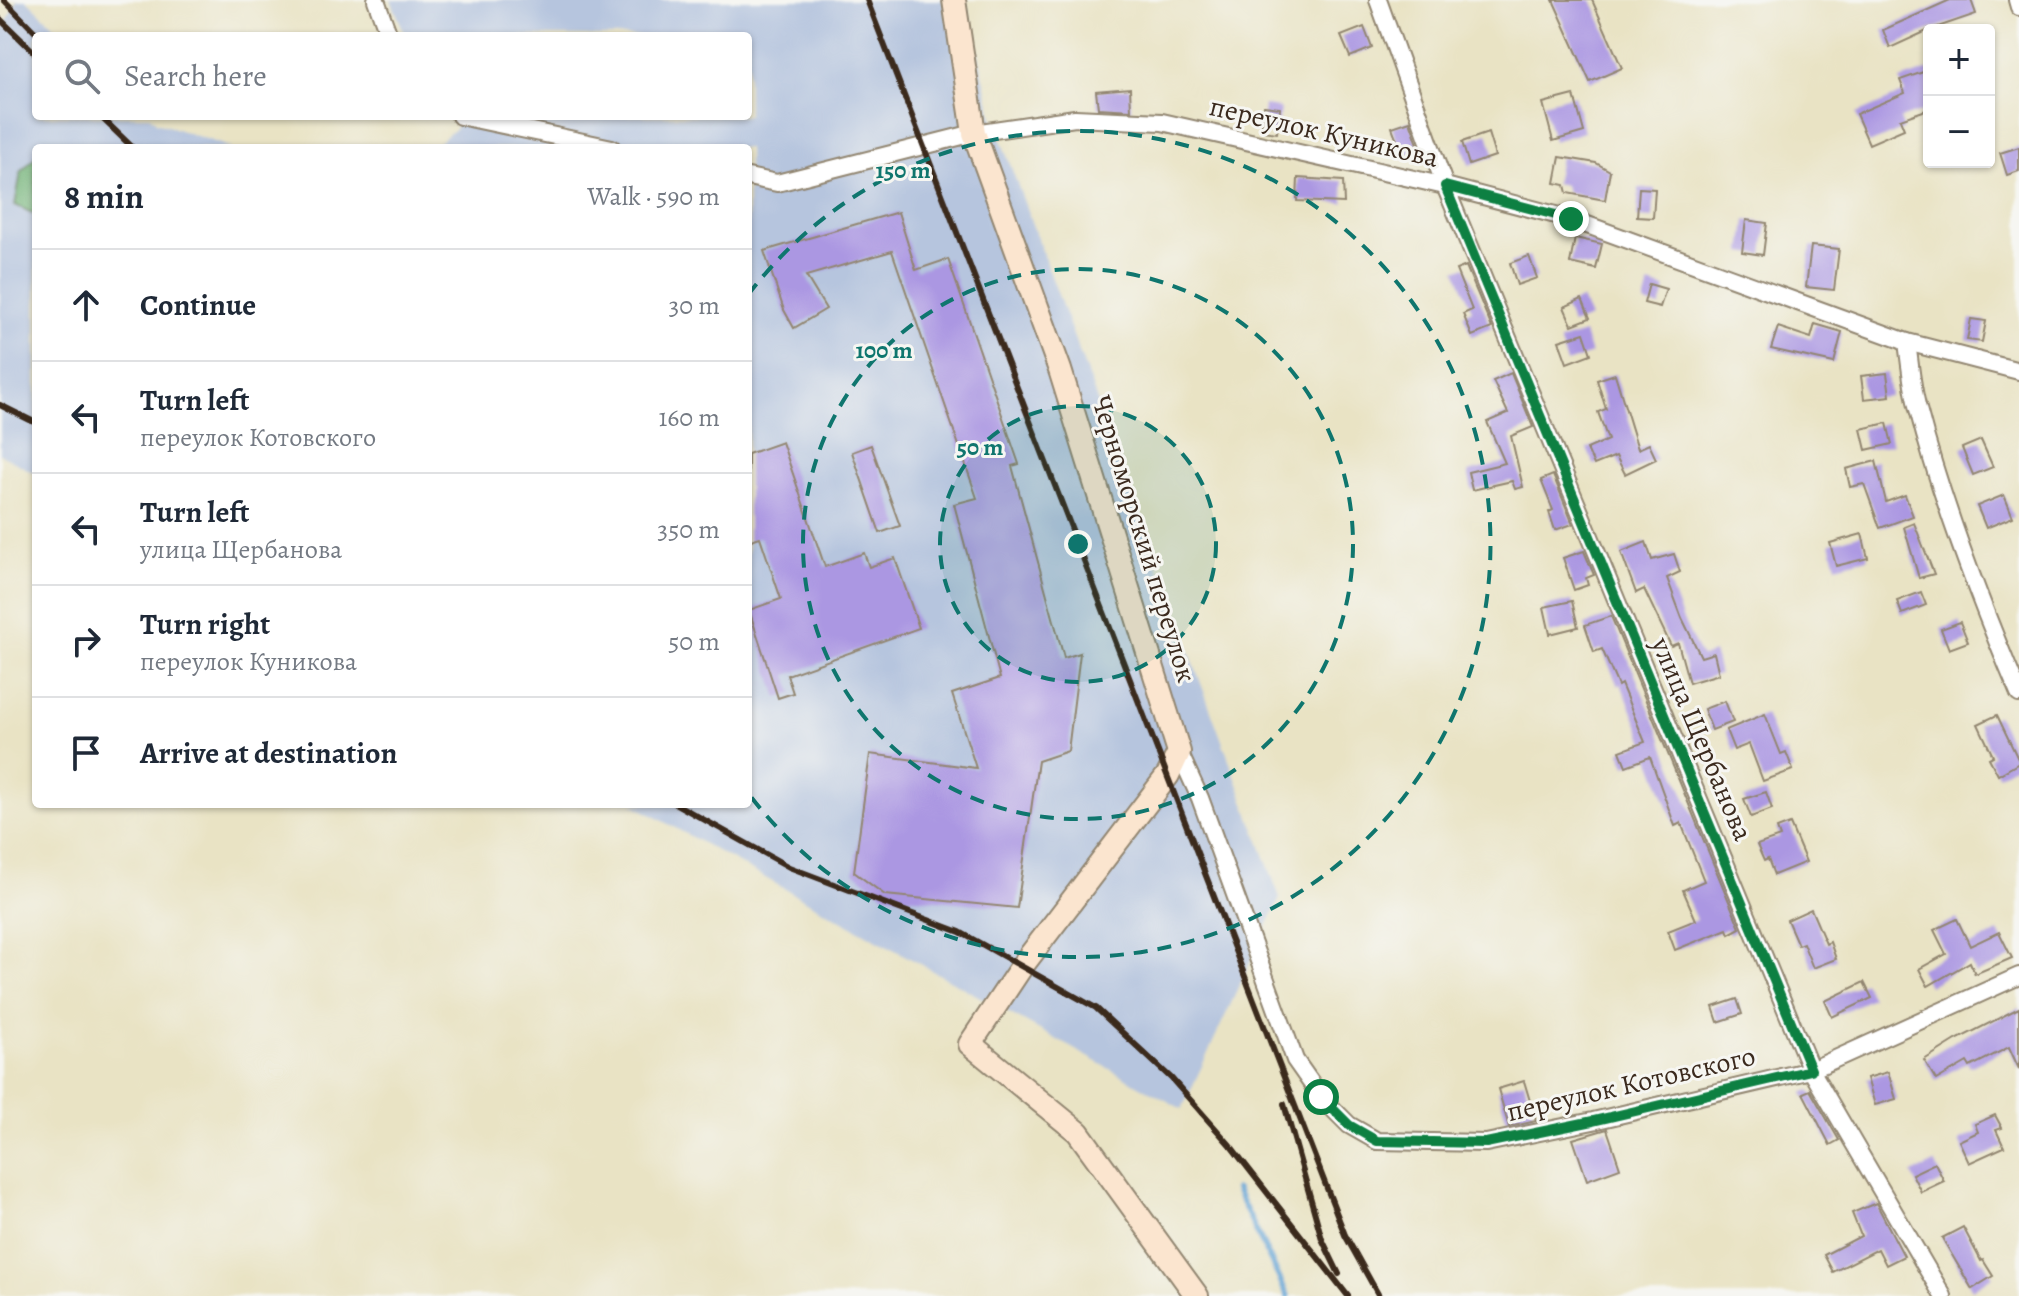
<!DOCTYPE html>
<html lang="en">
<head>
<meta charset="utf-8">
<style>
  body { margin:0; font-family:Alegreya,serif; background:#f6f6f7; color:#1f2937 }
  .controls { position:absolute; right:24px; top:24px; display:grid; overflow:hidden; border-radius:8px; box-shadow:0 2px 6px #0004 }
  .controls button { width:72px; height:72px; display:grid; place-items:center; padding:0; border:0; border-bottom:2px solid #e0e1e3; background:#fff; color:#1f2937; font:40px sans-serif }
  .stop { position:absolute; width:24px; height:24px; margin:-18px; border:6px solid #0b8043; border-radius:50%; background:#fff }
  .stop.end { background:#0b8043; border-color:#fff; box-shadow:0 2px 8px #0008 }
  .list { margin:0; padding:0; list-style:none }
  h2 { display:flex; justify-content:space-between; align-items:center; height:104px; margin:0; padding:0 32px; font-size:34px }
  h2 small { font-size:26px; font-weight:400; color:#747a83 }
  .list li { display:grid; grid-template-columns:52px 1fr auto; gap:24px; align-items:center; box-sizing:border-box; height:112px; padding:0 32px; border-top:2px solid #e0e1e3 }
  .list b { display:block; font-size:30px; white-space:nowrap }
  .list p { margin:0; font-size:26px; white-space:nowrap; color:#747a83 }
  .list em { font-size:26px; font-style:normal; color:#747a83 }
  .icon { flex:none; width:44px; height:44px; fill:none; stroke:currentColor; stroke-width:2; stroke-linecap:round; stroke-linejoin:round }
  .map { position:relative; flex:none; width:2019px; height:1296px; overflow:hidden }
  .search { position:absolute; background:#fff; box-shadow:0 2px 6px #0004; left:32px; top:32px; width:720px; height:88px; display:flex; align-items:center; gap:20px; box-sizing:border-box; padding:0 28px; border-radius:8px; color:#747a83; font-size:30px }
  .panel { position:absolute; background:#fff; box-shadow:0 2px 6px #0004; left:32px; top:144px; width:720px; height:664px; border-radius:8px }
  .map>svg:first-child { display:block }
  .industrial { fill:#b6c5de }
  .forest { fill:#6eb174; stroke:#546e49; stroke-width:2 }
  .lines { fill:none; stroke-linecap:round; stroke-linejoin:round }
  .stream { stroke:#5fa1d3; stroke-width:6 }
  .building { fill:#ab97e2 }
  .street-casing { stroke:#928671; stroke-width:20 }
  .secondary-casing { stroke:#928671; stroke-width:26 }
  .street { stroke:#fff; stroke-width:16 }
  .secondary { stroke:#fbe5cf; stroke-width:22 }
  .rail { stroke:#3b2a1e; stroke-width:6 }
  .route { stroke:#0b8043; stroke-width:10 }
  .ring { fill:none; stroke:#0f766e; stroke-width:4; stroke-dasharray:14 10 }
  .labels { text-anchor:middle; dominant-baseline:central; stroke-width:6; stroke-linejoin:round; paint-order:stroke }
  .street-label { font-size:28px; fill:#3b2a1e; stroke:#f6f6f2 }
  .centre { fill:#0f766e; stroke:#f6f6f2; stroke-width:4 }
  .ring-label { font-size:24px; text-anchor:middle; font-weight:bold; fill:#0f766e; stroke:#f6f6f2; stroke-width:6; stroke-linejoin:round; paint-order:stroke }
</style>
</head>
<body>
<div class="map">
<svg width="2019" height="1296" viewBox="0 0 2019 1296">
  <rect width="100%" height="100%" fill="#f6f6f2"/>
  <filter id="ink" filterUnits="userSpaceOnUse"><feTurbulence type="fractalNoise" baseFrequency=".0125" numOctaves="2"/><feDisplacementMap in="SourceGraphic" scale="16" xChannelSelector="R" yChannelSelector="G"/><feConvolveMatrix kernelMatrix="1 2 1 2 8 2 1 2 1" color-interpolation-filters="sRGB"/></filter>
  <filter id="wash" filterUnits="userSpaceOnUse"><feTurbulence type="fractalNoise" baseFrequency=".006" numOctaves="4" result="noise"/><feDisplacementMap in="SourceGraphic" scale="32" xChannelSelector="R" yChannelSelector="G"/><feGaussianBlur stdDeviation="1.8" result="paint"/><feColorMatrix in="noise" values="0 0 0 0 0 0 0 0 0 0 0 0 0 0 0 0 0 1.4 0 .05"/><feComposite in="paint" operator="in"/></filter>
  <g filter="url(#wash)">
    <rect width="100%" height="100%" fill="#e9e3c4"/>
    <!-- industrial -->
    <g class="industrial">
      <path d="M17,0h10l38,36h-29v80h114l6,6 76,26h-196v326l-36,-20v-418z"/>
      <path d="M391,0h575l27,118 287,780 -98,211 -550,-305h116v-656h-316l25,-21 -7,-11h298v-80h-342z"/>
    </g>
    <!-- forest -->
    <path class="forest" d="M36,156v59l-21,-10 6,-33z"/>
    <g class="lines">
      <!-- stream -->
      <path class="stream" d="M1236,1190l52,106"/>
    </g>
    <g id="blocks">
      <!-- building -->
      <g class="building">
        <path d="M1553,0h39l30,68 -32,14z"/>
        <path d="M1950,0h21l5,14 -47,16 -39,18 -7,-18z"/>
        <path d="M1364,27l8,21 -22,9 -9,-21z"/>
        <path d="M1929,70v39l-29,10 4,10 -35,15 -13,-30 49,-21 -5,-13z"/>
        <path d="M1130,88l1,22 -33,-2 -2,-17z"/>
        <path d="M1574,95l10,37 -31,9 -10,-38z"/>
        <path d="M1264,106l16,2 -3,25 -16,-2z"/>
        <path d="M1410,121l10,29 -17,6 -11,-29z"/>
        <path d="M1488,133l7,23 -26,9 -7,-23z"/>
        <path d="M2019,147v24l-12,4 -7,-22z"/>
        <path d="M1560,157l36,6 14,8 -5,29 -38,-7 -2,-8 -10,-2z"/>
        <path d="M1298,178l45,3 1,22 -47,-2z"/>
        <path d="M1639,188l16,1 -2,29 -16,-1z"/>
        <path d="M898,212l18,58 32,-11 71,205 -7,2 52,192 16,-5 -12,98 -30,10 -21,147 -132,-13 -31,-23 16,-118 106,14 -24,-74 48,-16 -46,-174 23,-6 -85,-247 -86,25 20,33 -32,19 -10,-18 -20,-59z"/>
        <path d="M1746,220l21,3 -4,32 -21,-3z"/>
        <path d="M1575,238l27,6 -6,25 -26,-6z"/>
        <path d="M1811,246l28,3 -5,41 -28,-3z"/>
        <path d="M1529,256l8,22 -20,7 -7,-22z"/>
        <path d="M1466,266l26,62 -20,8 -9,-22 9,-4 -16,-40z"/>
        <path d="M1649,284l17,5 -6,18 -16,-4z"/>
        <path d="M1582,299l8,19 -18,7 -8,-18z"/>
        <path d="M1971,319l15,2 -4,21 -15,-2z"/>
        <path d="M1815,324l27,8 -8,31 -63,-14 7,-22 33,11z"/>
        <path d="M1584,333l7,21 -24,9 -8,-22z"/>
        <path d="M1511,373l22,54 -22,9 12,51 -8,2 -3,-8 -40,9 -4,-18 37,-9 -18,-41 21,-9 -15,-32z"/>
        <path d="M1887,373l3,23 -26,3 -3,-23z"/>
        <path d="M1615,374l23,75 11,-5 7,15 -31,15 -9,-18 -22,9 -7,-16 21,-9 -10,-28 8,-3 -9,-29z"/>
        <path d="M1887,423l5,21 -26,6 -5,-21z"/>
        <path d="M1981,440l12,27 -20,8 -11,-27z"/>
        <path d="M782,442l43,125 39,-14 5,14 26,-9 24,70 -132,47 6,18 -15,5 -29,-88 32,-11 -21,-62 -12,4v-87z"/>
        <path d="M871,445l29,81 -20,7 -28,-81z"/>
        <path d="M1876,461l10,41 19,-7 8,21 -33,12 -16,-44 -14,3 -4,-18z"/>
        <path d="M1553,475l20,49 -18,6 -6,-18 4,-2 -12,-30z"/>
        <path d="M2004,495l9,22 -27,11 -9,-22z"/>
        <path d="M1914,523l20,51 -15,4 -15,-51z"/>
        <path d="M1862,534l6,24 -32,8 -6,-23z"/>
        <path d="M1646,542l6,18 22,-6 6,18 -13,6 15,40 19,39 13,-4 5,21 -30,9 -11,-40 -7,3 -27,-57 -8,4 -15,-41z"/>
        <path d="M1584,551l10,24 -8,3 2,7 -14,5 -11,-32z"/>
        <path d="M1921,592l5,13 -24,9 -5,-13z"/>
        <path d="M1572,601l6,26 -28,7 -6,-27z"/>
        <path d="M1611,616l129,312 -11,6 -2,-5 -52,21 -7,-19 28,-11 -13,-30 21,-9 -23,-58 -6,3 -25,-69 -24,9 -6,-15 25,-9 -24,-58 -3,2 -16,-37 -8,3 -9,-27z"/>
        <path d="M1960,622l8,20 -19,7 -8,-20z"/>
        <path d="M1725,701l8,21 -21,8 -8,-21z"/>
        <path d="M1765,714l16,40 5,-2 7,18 -30,11 -14,-37 -15,6 -8,-20z"/>
        <path d="M1997,715l22,46v2l-21,12 -9,-17 4,-2 -15,-32z"/>
        <path d="M1766,792l6,17 -21,8 -7,-18z"/>
        <path d="M1790,824l16,38 -32,13 -6,-16 -4,2 -7,-16 23,-8 -3,-8z"/>
        <path d="M1811,909l15,35 4,-2 6,17 -23,9 -10,-25 -5,2 -11,-25z"/>
        <path d="M1957,919l13,27 29,-14 13,26 -37,16 -5,-12 -42,24 -9,-17 27,-15 -12,-24z"/>
        <path d="M1864,982l8,16 -40,19 -7,-16z"/>
        <path d="M1737,999l5,15 -24,8 -5,-15z"/>
        <path d="M2019,1008v61l-10,-22 -39,20 -3,-5 -31,18 -12,-20 32,-20z"/>
        <path d="M1888,1072l8,27 -21,6 -8,-27z"/>
        <path d="M1524,1081l12,40 -27,6 -11,-38z"/>
        <path d="M1810,1090l29,50 -9,5 -27,-52z"/>
        <path d="M1995,1115l7,13 -6,2 8,17 -35,16 -10,-22 19,-9 -3,-8z"/>
        <path d="M1607,1129l13,39 -33,12 -14,-41z"/>
        <path d="M1935,1163l9,18 -23,11 -9,-18z"/>
        <path d="M1876,1203l28,53 -18,9 -8,-16 -45,23 -9,-17 37,-19 -9,-23z"/>
        <path d="M1963,1227l18,34 2,-1 10,16 -21,13 -30,-51z"/>
      </g>
    </g>
  </g>
  <g filter="url(#ink)">
    <use href="#blocks" fill-opacity="0" stroke="#928671" stroke-width="2"/>
    <g class="lines">
      <!-- street casing -->
      <g class="street-casing">
        <g id="street">
          <path d="M376,0l13,36"/>
          <path d="M1378,0l67,186 366,884 132,226"/>
          <path d="M2017,0l2,7"/>
          <path d="M460,116l152,32"/>
          <path d="M748,177l29,6 197,-50 101,-15 87,4 283,64 126,33 336,123 112,29"/>
          <path d="M1907,342c3,22 5,46 11,67 25,97 62,193 101,285"/>
          <path d="M1179,752l21,46 95,262 26,37 28,28 28,16 109,2 107,-22 218,-51 208,-94"/>
        </g>
      </g>
      <!-- secondary casing -->
      <g class="secondary-casing">
        <path id="secondary" d="M954,0l20,133 86,237 119,382 -11,23 -146,191 -52,78 108,88 119,164"/>
      </g>
      <!-- street -->
      <use href="#street" class="street"/>
      <!-- secondary -->
      <use href="#secondary" class="secondary"/>
      <!-- rail -->
      <g class="rail">
        <path d="M4,0l35,36"/>
        <path d="M867,0l478,1235 34,61"/>
        <path d="M0,19l36,35"/>
        <path d="M100,116l31,30"/>
        <path d="M0,405l36,18"/>
        <path d="M676,804l113,63 171,65 136,76 75,70 59,67 118,151"/>
        <path d="M1284,1104l38,135 17,35"/>
      </g>
    </g>
  </g>
  <g class="lines" filter="url(#ink)">
    <!-- route -->
    <path class="route" d="M1321,1097l28,28 28,16 109,2 107,-22 218,-51 -366,-884 126,33"/>
  </g>
  <!-- distance rings -->
  <circle cx="1078" cy="544" r="138" fill="#0f766e" fill-opacity=".12"/>
  <g class="ring">
    <circle cx="1078" cy="544" r="138"/>
    <circle cx="1078" cy="544" r="275"/>
    <path d="M748 295A413 413 0 1 1 748 793"/>
  </g>
  <g class="labels">
    <!-- street labels -->
    <g class="street-label">
      <text transform="translate(1324 132) rotate(13)">переулок Куникова</text>
      <text transform="translate(1144 539) rotate(73)">Черноморский переулок</text>
      <text transform="translate(1702 739) rotate(67)">улица Щербанова</text>
      <text transform="translate(1631 1084) rotate(-13)">переулок Котовского</text>
    </g>
  </g>
  <circle cx="1078" cy="544" r="12" class="centre"/>
  <g class="ring-label">
    <text x="903" y="178">150 m</text>
    <text x="884" y="358">100 m</text>
    <text x="980" y="455">50 m</text>
  </g>
</svg>
<div class="controls">
<button>+</button>
<button>−</button>
</div>
<div class="stop" style="left:1321px;top:1097px"></div>
<div class="stop end" style="left:1571px;top:219px"></div>
<div class="search"><svg class="icon" aria-label="search" viewBox="0 0 24 24"><circle cx="10" cy="10" r="6"/><path d="M15 15l6 6"/></svg>Search here</div>
<section class="panel">
<h2>8 min<small>Walk · 590 m</small></h2>
<ul class="list">
<li><svg class="icon" aria-label="ahead" viewBox="0 0 24 24"><path d="M12 20V5M6 11l6-6 6 6"/></svg><div><b>Continue</b></div><em>30 m</em></li>
<li><svg class="icon" aria-label="left" viewBox="0 0 24 24"><path d="M17 20v-9H6M10 6l-5 5 5 5"/></svg><div><b>Turn left</b><p>переулок Котовского</p></div><em>160 m</em></li>
<li><svg class="icon" aria-label="left" viewBox="0 0 24 24"><path d="M17 20v-9H6M10 6l-5 5 5 5"/></svg><div><b>Turn left</b><p>улица Щербанова</p></div><em>350 m</em></li>
<li><svg class="icon" aria-label="right" viewBox="0 0 24 24"><path d="M7 20v-9h11M14 6l5 5-5 5"/></svg><div><b>Turn right</b><p>переулок Куникова</p></div><em>50 m</em></li>
<li><svg class="icon" aria-label="arrive" viewBox="0 0 24 24"><path d="M6 21V4h12l-3 4 3 4H6"/></svg><div><b>Arrive at destination</b></div></li>
</ul>
</section>
</div>
</body>
</html>
